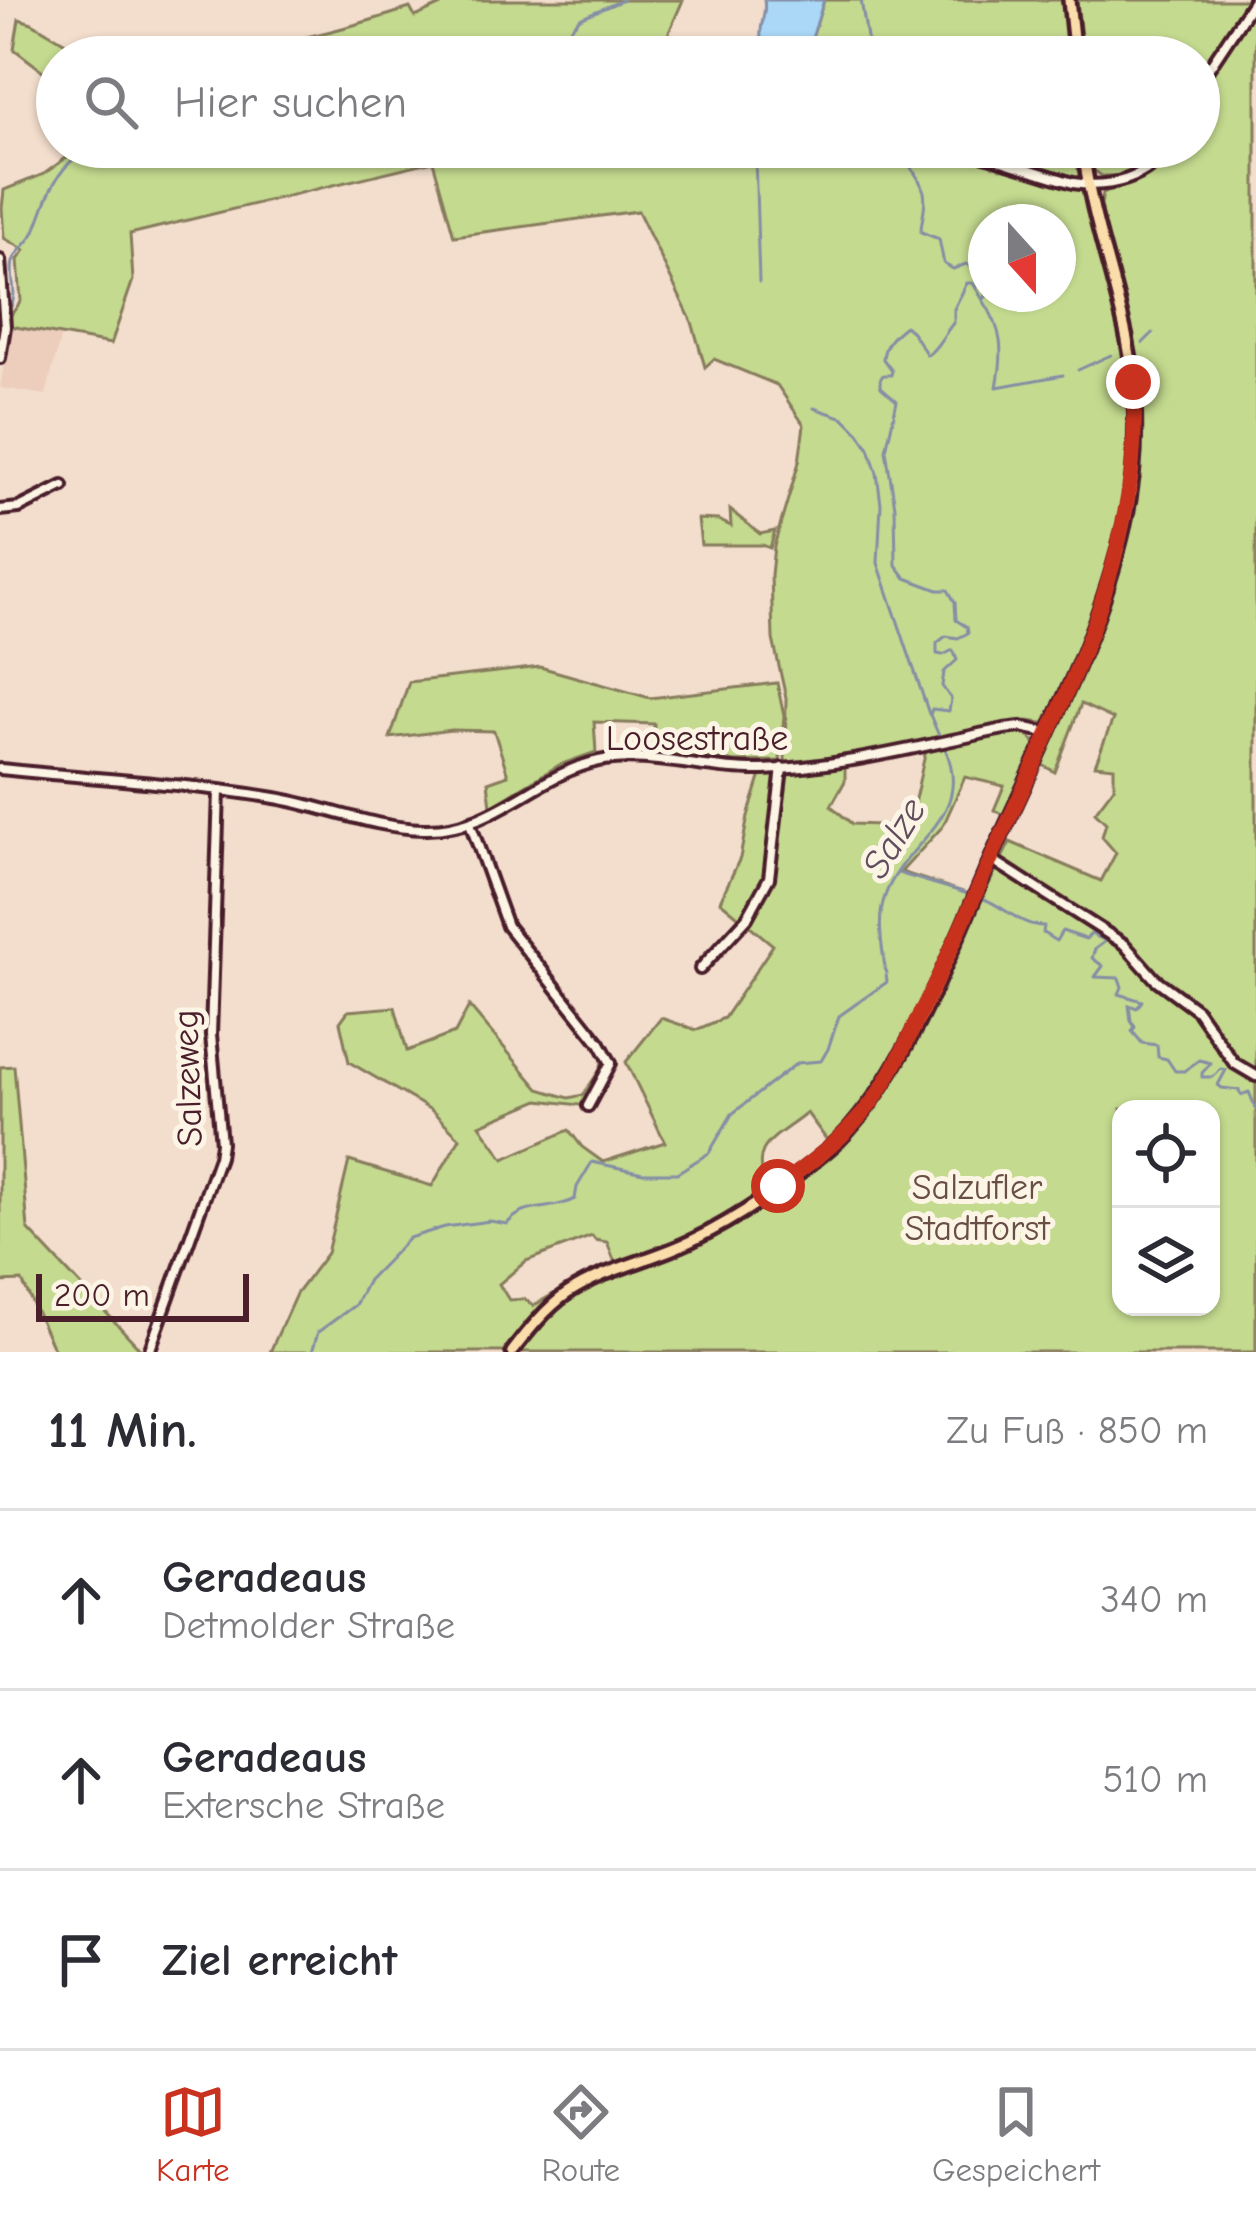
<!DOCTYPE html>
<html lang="de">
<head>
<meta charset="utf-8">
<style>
  body { margin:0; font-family:"Comic Neue",sans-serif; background:#f2f2f3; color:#2b2b33 }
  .controls { position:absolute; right:36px; bottom:36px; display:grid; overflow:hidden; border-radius:24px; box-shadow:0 3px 9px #0004 }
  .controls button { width:108px; height:108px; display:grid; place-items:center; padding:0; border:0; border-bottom:3px solid #e1e1e2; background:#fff; color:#2b2b33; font:60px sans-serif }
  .compass { position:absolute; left:968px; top:204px; width:108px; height:108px; border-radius:50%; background:#fff; box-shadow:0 3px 9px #0004; rotate:159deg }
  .scale { position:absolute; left:36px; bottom:30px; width:213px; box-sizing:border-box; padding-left:12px; border:6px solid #4a1f2b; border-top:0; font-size:33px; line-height:42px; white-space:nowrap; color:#4a1f2b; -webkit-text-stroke:9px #fcf5e5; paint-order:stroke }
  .stop { position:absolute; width:36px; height:36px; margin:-27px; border:9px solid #c8321e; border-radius:50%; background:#fff }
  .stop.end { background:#c8321e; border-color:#fff; box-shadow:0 3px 12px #0008 }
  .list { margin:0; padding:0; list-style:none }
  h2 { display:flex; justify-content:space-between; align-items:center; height:156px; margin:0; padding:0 48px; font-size:51px }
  h2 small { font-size:39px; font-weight:400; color:#7c7c81 }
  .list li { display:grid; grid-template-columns:78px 1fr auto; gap:36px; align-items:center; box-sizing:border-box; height:180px; padding:0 48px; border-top:3px solid #e1e1e2 }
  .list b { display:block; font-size:45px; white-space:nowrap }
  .list p { margin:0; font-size:39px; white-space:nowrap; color:#7c7c81 }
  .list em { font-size:39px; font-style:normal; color:#7c7c81 }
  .icon { flex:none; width:66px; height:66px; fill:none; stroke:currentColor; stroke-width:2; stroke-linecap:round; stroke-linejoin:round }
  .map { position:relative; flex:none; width:1256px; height:1352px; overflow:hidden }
  .search { position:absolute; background:#fff; box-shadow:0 3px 9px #0004; left:36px; right:36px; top:36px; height:132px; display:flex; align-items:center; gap:30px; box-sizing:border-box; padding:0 42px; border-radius:66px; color:#7c7c81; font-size:45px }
  .sheet { height:696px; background:#fff }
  nav { display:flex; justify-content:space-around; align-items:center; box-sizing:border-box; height:168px; border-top:3px solid #e1e1e2; background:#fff; font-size:33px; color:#7c7c81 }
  nav a { display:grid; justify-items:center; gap:6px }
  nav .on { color:#c8321e }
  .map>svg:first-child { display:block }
  .built { fill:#edcebc }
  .green { fill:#c4da8f; stroke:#877c5d; stroke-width:3; fill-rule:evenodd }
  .water { fill:#abd8f7; stroke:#848ea5; stroke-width:3 }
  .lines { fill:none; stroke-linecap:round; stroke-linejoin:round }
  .stream { stroke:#848ea5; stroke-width:3 }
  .minor-casing { stroke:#4a1f2b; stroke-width:16 }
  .major-casing { stroke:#4a1f2b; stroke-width:18 }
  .minor { stroke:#fcf5e5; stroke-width:8 }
  .major { stroke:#fbddab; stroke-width:9 }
  .route { stroke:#c8321e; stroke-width:15 }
  .labels { text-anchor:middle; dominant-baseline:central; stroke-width:10; stroke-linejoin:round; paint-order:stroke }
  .street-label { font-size:36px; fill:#4a1f2b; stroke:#fcf5e5 }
  .park-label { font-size:36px; fill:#684e44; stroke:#fcf5e5 }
  .water-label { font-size:39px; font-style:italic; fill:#624d5e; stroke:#fcf5e5 }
</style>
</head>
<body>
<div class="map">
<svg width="1256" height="1352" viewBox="0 0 1256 1352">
  <rect width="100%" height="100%" fill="#f3decd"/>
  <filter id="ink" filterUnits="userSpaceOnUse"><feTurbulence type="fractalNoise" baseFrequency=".00833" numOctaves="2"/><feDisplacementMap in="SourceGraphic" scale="24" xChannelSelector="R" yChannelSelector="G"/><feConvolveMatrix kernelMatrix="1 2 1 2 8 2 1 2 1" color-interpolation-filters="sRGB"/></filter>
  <g filter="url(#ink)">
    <!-- built -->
    <path class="built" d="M10,326l51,9 -15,60 -46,-7z"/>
    <!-- green -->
    <g class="green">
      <path d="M452,0h231l-21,48 -36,9h-418c69,-12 136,-27 202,-49l5,9z"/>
      <path d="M824,0h238l7,57h-270l10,-10z"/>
      <path d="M1077,0h179v1352h-740l33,-38 23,-19 23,-12 94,-37 143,-95 72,-96 106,-213 91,39 15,-28 -14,-16 4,-14 -11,-11 19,-25v-20l-19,-2 18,-46 -32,-15 -26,68 -14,-8 14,-31 -2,-4 76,-214 12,-103 -3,-51 -30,-117 -7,-40 2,-11 29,-12 -2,-6 -28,1 -10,-7 -2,-22h109v-90h-116zM1121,1109h90v198h-90z"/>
      <path d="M19,19l13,4 47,28v6h-22v25l-43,-33z"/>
      <path d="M81,147h995c10,79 42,153 52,232 16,123 -34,234 -78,345l-22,-3 -141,28 -102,15 1,-66 -13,-59 -2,-64 3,-29 25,-84 5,-37 -27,-40 -63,-26 -9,8 -13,-45 -54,-111 -184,25 -21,-75 -303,73 3,46 -22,64 -101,-18 1,-11 10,-14 -3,-41 7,-10 -21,-12 -2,-30 2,-18 40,-16zM986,222h72v72h-72z"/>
      <path d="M730,510l30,24 15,-3 -5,17 -8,-3h-61l-3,-26 20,1 13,6z"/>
      <path d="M540,667l110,31 127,-15 7,33 -4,45 -43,1 -84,-10 1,-28 -60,-2 2,30 -37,13 -68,41 -3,-24 20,-7 -14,-44 -43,-1 -61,8 19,-56z"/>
      <path d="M1015,731c12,2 18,6 21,17l-29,68 -13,-6 10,-24 -39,-9 -22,49 -42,46 71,23 -83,172 -60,76 -22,-30c-33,27 -60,32 -40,76l-73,46 -72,29 -8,-4 -7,-18 -12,-2 -3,-4 -66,25 -27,23 10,16 16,-1 8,7 42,-25 1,4 -53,48 -16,19h-237l26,-58 31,-41 22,-92 83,25 28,-48 -29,-28 -82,-48 -9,-40 8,-11 47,-4 12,44 48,-18 14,-27 70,83 30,9 14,-3 18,-27 2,-18 4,13 -20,43 -48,-6 -59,25 24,34 65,-29 13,17 21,15 62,-20 -39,-80 35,-44 35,12 28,-12 49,-73 -53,-44 20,-43 8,-42 13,-41 84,-10v16l-14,25 21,18 57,2 17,-76z"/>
      <path d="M14,1066l14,163 115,123h-88l-33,-71 -22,1v-215z"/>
    </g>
    <!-- water -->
    <path class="water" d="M764,0h60l-15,48 -10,9h-10l-28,-19c-2,-14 6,-24 3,-38z"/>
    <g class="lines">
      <!-- stream -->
      <g class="stream">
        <path d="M861,0l9,57"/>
        <path d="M543,52l9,-3 28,-31 43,-18"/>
        <path d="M512,57l23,-4"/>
        <path d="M899,148c7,16 21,27 25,44 3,14 -3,27 -3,40l18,7 5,25 9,5 13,-5 20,10"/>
        <path d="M755,156l4,126"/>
        <path d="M983,300c20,30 21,51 14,87l66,-12"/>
        <path d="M10,309c9,-17 -1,-30 3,-47 3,-12 18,-20 22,-31 11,-27 16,-54 41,-74l6,1 7,-11"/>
        <path d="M1143,343l10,-10"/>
        <path d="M1078,370l33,-15"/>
        <path d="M814,408l30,10 15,15 10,15 8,25 4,31 -3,59 51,151"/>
        <path d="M940,738l-10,-23 2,-6 17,2 2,-12 -9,-13 2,-14 13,-12 -4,-10 -10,5 -6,-1v-11l9,-7 12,2 10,-5 -1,-6 -11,-7 -1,-18 -7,-12h-10l-32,-12 -10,-13 -1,-58 -9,-57 11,-49 -16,-14 -1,-7 3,-5h8l1,-4 -9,-12c1,-15 10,-24 22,-33l7,6 15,23c9,-4 19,-24 27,-33v-13l13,-26h6l10,17 5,-6"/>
        <path d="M898,873l71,21"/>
        <path d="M984,899c21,8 36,27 60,27l-1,7 13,8 6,-10 24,8 5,-5 15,7 -11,8 -3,9 11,8 -8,11 24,1 3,9 -3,7 23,7 -5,7 -8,-3 2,16 4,6 -3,4 10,12 15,2 1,12 9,2 8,12h9l15,-11 12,3 -9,10v4h11l8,-8 5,1 -8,15 4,3 17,2 2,5 8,-3 7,17"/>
        <path d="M312,1352l6,-20 37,-27 13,-25 41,-42 36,-11 45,-6 17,3c18,-22 45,-12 68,-25l2,-12 15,-25 51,11h34l32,-20 23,-39 65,-51 24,-2 7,-12 11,-33 48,-34c-3,-27 -12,-59 -2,-86 20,-56 92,-79 59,-150"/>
      </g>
      <!-- minor casing -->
      <g class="minor-casing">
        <g id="minor">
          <path d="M634,57l24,-6 74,6"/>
          <path d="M1199,83l55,-83"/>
          <path d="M902,147h7"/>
          <path d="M956,147l117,36c36,6 76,-4 94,-36"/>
          <path d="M0,260l5,67 -5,31"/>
          <path d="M0,510l19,-2 44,-22"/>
          <path d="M0,769c94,10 188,14 281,30 47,9 94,29 142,30 72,2 111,-54 176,-68 49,-10 110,11 163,9 81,-3 163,-25 242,-41l17,-2 28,6"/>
          <path d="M470,823l37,103 93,117 11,20 -23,43"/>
          <path d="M991,859l133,85 31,35 42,31 37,53 22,13"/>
          <path d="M700,969l47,-51 22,-40 13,-110"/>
          <path d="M149,1352l70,-195 2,-14 -10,-108 8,-244"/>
        </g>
      </g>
      <!-- major casing -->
      <g class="major-casing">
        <g id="major">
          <path d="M1069,0l6,57"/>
          <path d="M512,1352c16,-21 34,-44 56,-59 38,-25 85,-33 125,-53 46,-22 97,-58 136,-91 71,-59 125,-205 162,-290 47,-107 109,-223 134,-337 8,-34 11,-74 10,-109 0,-92 -43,-175 -52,-266"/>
        </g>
      </g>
      <!-- minor -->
      <use href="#minor" class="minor"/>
      <!-- major -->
      <use href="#major" class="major"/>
    </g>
  </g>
  <g class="lines" filter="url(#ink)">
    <!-- route -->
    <path class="route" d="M778,1186c35,-25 68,-49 94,-84 20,-27 34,-58 48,-88 26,-52 49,-105 72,-157 67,-150 155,-306 141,-475"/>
  </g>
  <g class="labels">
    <!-- street labels -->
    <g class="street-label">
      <text x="697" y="738">Loosestraße</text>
      <text transform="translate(188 1078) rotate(-92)">Salzeweg</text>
    </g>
    <!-- park labels -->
    <g class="park-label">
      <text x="977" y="1187">Salzufler<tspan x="977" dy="41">Stadtforst</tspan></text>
    </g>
    <!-- water labels -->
    <g class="water-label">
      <text transform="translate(894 838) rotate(-59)">Salze</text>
    </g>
  </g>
</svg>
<div class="controls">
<button><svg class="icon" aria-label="locate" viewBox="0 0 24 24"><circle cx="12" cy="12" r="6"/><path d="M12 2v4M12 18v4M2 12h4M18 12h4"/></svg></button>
<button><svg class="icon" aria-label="layers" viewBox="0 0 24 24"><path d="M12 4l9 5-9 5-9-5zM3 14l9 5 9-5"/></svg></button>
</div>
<svg class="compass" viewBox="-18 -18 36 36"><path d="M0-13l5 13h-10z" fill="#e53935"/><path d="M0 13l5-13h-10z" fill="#7c7c81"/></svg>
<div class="scale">200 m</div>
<div class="stop" style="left:778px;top:1186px"></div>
<div class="stop end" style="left:1133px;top:382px"></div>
<div class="search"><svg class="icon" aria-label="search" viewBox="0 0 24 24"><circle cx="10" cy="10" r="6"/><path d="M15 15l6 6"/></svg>Hier suchen</div>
</div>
<section class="sheet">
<h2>11 Min.<small>Zu Fuß · 850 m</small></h2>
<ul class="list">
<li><svg class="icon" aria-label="ahead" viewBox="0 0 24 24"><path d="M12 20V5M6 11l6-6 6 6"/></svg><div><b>Geradeaus</b><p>Detmolder Straße</p></div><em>340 m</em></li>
<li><svg class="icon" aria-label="ahead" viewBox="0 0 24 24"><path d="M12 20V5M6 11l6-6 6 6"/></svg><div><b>Geradeaus</b><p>Extersche Straße</p></div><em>510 m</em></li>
<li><svg class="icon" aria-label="arrive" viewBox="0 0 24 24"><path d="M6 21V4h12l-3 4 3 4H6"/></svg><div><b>Ziel erreicht</b></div></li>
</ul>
</section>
<nav>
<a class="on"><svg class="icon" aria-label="map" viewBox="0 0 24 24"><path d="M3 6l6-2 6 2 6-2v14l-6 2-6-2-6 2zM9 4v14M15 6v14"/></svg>Karte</a>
<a><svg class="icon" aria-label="directions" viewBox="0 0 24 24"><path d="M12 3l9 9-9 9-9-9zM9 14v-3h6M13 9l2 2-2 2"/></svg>Route</a>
<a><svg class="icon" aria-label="saved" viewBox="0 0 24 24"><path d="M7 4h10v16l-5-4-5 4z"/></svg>Gespeichert</a>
</nav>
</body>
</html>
